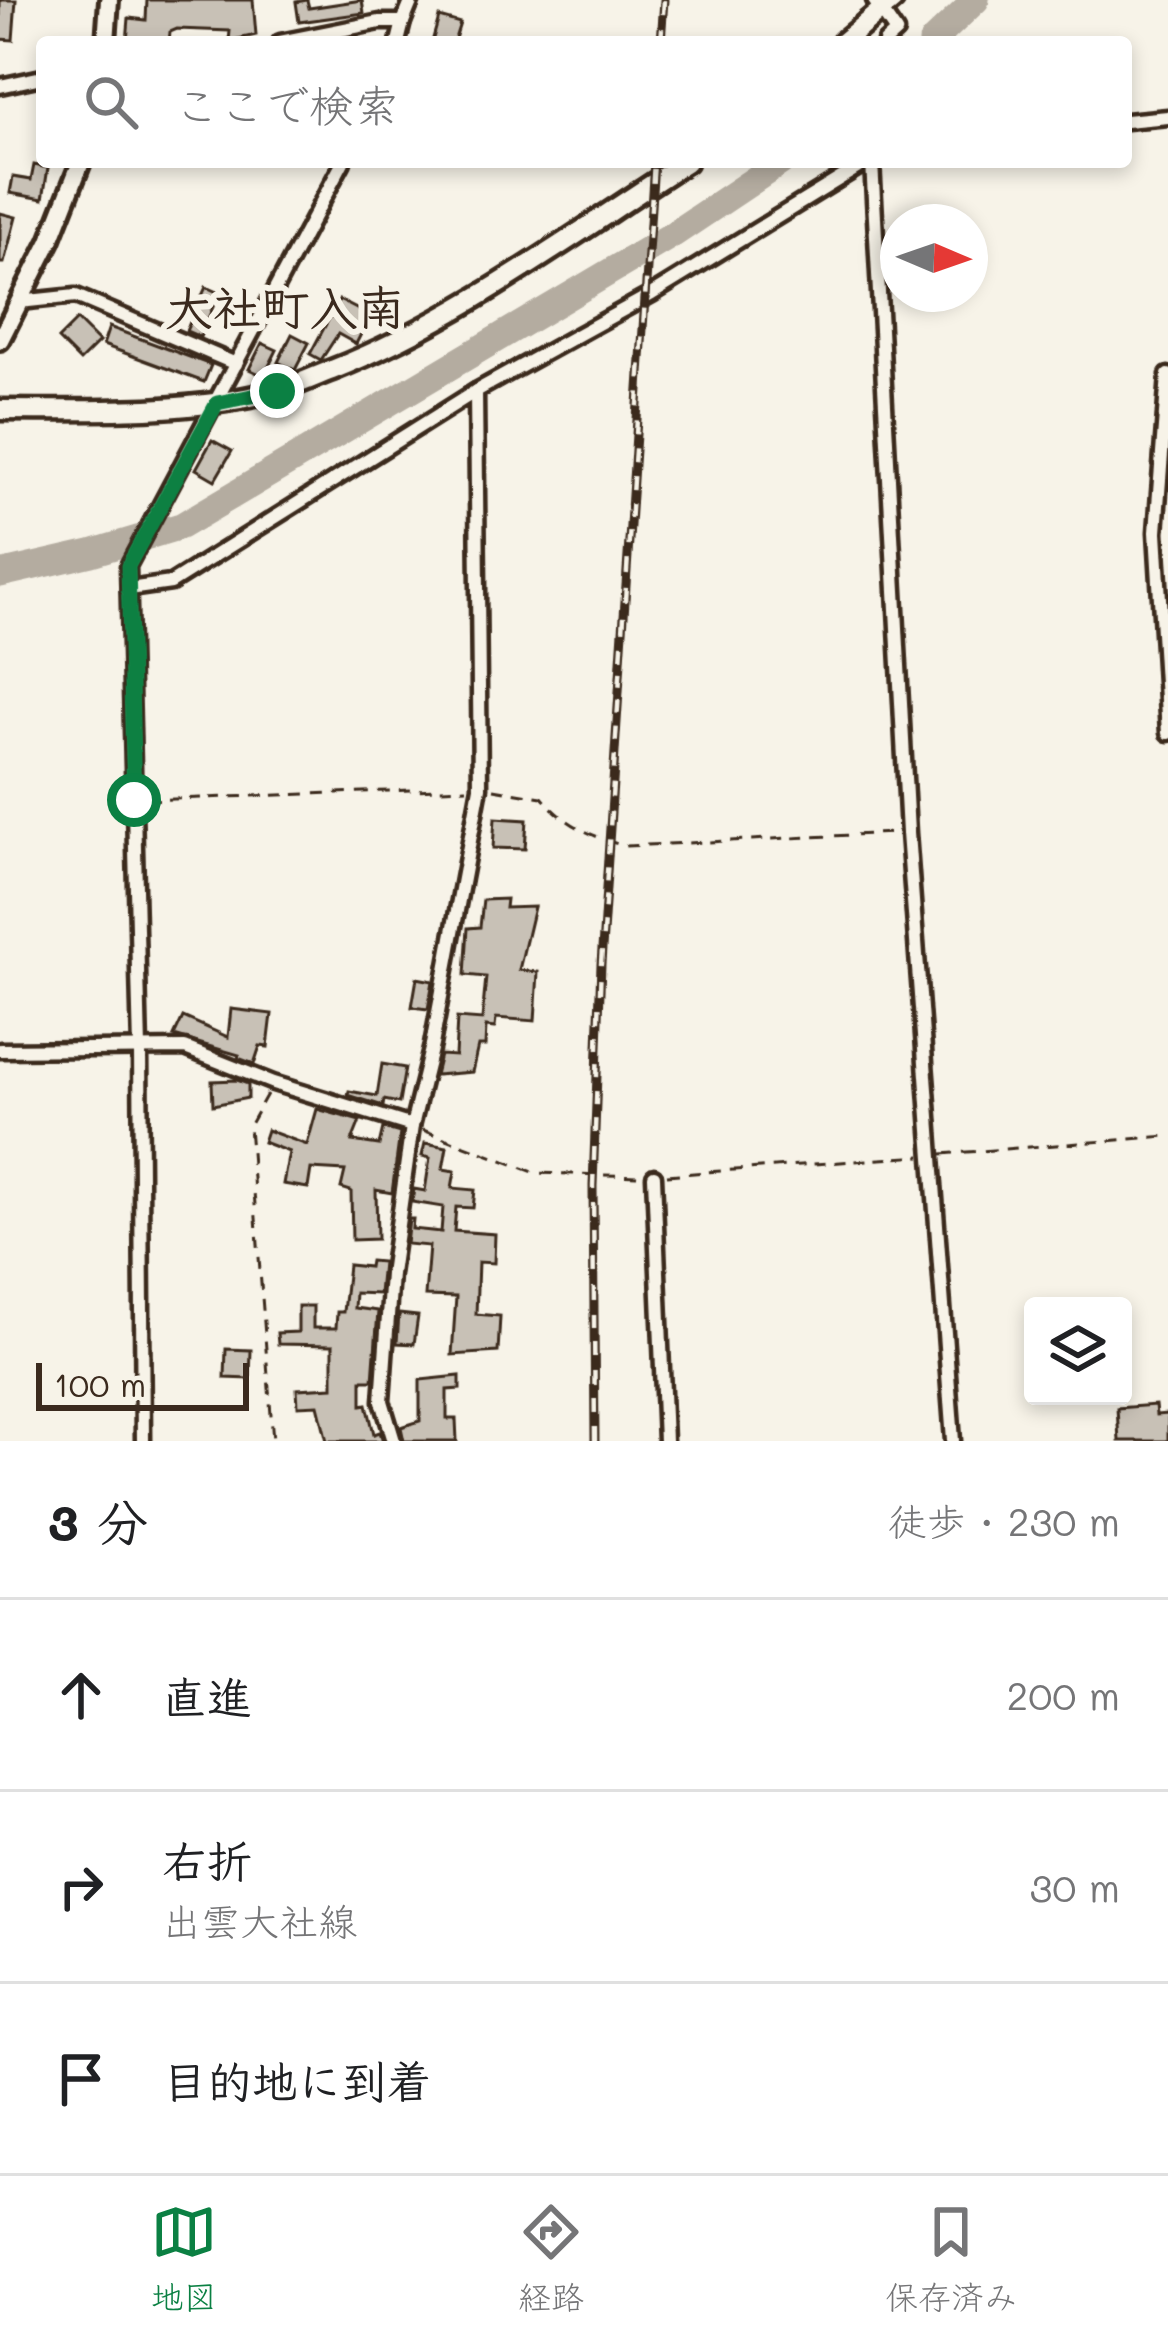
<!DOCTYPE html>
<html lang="ja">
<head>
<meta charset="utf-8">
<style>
  body { margin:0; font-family:Mali,"Klee One",sans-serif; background:#f2f2f2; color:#202124 }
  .controls { position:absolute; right:36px; bottom:36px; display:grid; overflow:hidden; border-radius:12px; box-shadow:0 6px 18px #0003 }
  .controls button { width:108px; height:108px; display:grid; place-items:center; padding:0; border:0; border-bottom:3px solid #e0e0e0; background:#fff; color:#202124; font:60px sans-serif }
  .compass { position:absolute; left:880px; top:204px; width:108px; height:108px; border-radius:50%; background:#fff; box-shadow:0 6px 18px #0003; rotate:92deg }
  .scale { position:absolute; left:36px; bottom:30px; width:213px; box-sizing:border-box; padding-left:12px; border:6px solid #3b2a1e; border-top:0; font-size:33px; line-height:42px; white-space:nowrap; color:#3b2a1e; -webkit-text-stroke:9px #f7f3e8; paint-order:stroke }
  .stop { position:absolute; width:36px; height:36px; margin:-27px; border:9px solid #0b8043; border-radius:50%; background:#fff }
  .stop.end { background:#0b8043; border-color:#fff; box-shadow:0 3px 12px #0008 }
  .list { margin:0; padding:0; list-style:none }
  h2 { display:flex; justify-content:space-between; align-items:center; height:156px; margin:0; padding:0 48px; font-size:51px }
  h2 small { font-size:39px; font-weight:400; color:#757577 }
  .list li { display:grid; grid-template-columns:78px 1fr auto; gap:36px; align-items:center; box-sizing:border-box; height:192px; padding:0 48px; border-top:3px solid #e0e0e0 }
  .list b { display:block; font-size:45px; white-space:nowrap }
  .list p { margin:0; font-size:39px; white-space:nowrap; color:#757577 }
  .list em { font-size:39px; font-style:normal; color:#757577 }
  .icon { flex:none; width:66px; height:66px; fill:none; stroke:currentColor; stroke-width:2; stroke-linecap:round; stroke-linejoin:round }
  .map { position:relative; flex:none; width:1168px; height:1441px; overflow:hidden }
  .search { position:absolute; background:#fff; box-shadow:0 6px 18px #0003; left:36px; right:36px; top:36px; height:132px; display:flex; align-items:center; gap:30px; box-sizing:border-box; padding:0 42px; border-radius:12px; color:#757577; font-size:45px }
  .sheet { height:732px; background:#fff }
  nav { display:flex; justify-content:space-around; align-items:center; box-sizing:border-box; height:168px; border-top:3px solid #e0e0e0; background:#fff; font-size:33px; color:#757577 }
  nav a { display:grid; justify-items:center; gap:6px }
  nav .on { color:#0b8043 }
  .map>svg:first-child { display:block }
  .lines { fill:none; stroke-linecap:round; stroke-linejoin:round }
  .river { stroke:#b4aca0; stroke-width:27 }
  .building { fill:#c8c1b6; stroke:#3b2a1e; stroke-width:3 }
  .minor-casing { stroke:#3b2a1e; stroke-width:21 }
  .secondary-casing { stroke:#3b2a1e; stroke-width:26 }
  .primary-casing { stroke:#3b2a1e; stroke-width:27 }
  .path { stroke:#3b2a1e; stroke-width:3; stroke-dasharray:12 9; stroke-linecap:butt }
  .minor { stroke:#f7f3e8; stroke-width:12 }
  .secondary { stroke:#f7f3e8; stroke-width:16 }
  .primary { stroke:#f7f3e8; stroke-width:18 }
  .rail-casing { stroke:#3b2a1e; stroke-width:9 }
  .rail { stroke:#f7f3e8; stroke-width:4.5; stroke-dasharray:14; stroke-linecap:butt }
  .route { stroke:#0b8043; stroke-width:15 }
  .labels { text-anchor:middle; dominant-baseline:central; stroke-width:12; stroke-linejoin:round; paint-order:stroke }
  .quarter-label { font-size:48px; font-weight:bold; fill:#3b2a1e; stroke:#f7f3e8 }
</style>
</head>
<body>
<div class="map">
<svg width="1168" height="1441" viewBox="0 0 1168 1441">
  <rect width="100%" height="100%" fill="#f7f3e8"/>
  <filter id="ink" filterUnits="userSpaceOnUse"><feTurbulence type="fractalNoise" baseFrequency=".00833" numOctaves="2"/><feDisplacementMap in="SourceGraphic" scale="24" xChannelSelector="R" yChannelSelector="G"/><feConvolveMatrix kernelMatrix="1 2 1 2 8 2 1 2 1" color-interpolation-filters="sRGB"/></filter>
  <g filter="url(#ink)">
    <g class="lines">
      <!-- river -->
      <g class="river">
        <path d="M932,42l44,-42"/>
        <path d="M0,574l91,-21 90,-27 491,-291 109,-73"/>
      </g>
    </g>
    <!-- building -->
    <g class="building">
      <path d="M0,0h16l-3,40 -13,-1z"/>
      <path d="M147,0h106l3,35 -27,6 1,-10 -53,-2 -7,3 -1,10h-42l2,-24 17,2z"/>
      <path d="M307,0l2,8 53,-8 2,13 -65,9 -3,-20z"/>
      <path d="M439,17l21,6 -6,19h-22z"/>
      <path d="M34,165l14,3 -5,31 -33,-6 3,-16 18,3z"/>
      <path d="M0,213l16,4 -12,46h-4z"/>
      <path d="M206,287l13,6 -19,44 -14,-6z"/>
      <path d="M339,300l31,16 -14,28 -18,-10 -17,26 -11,-6z"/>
      <path d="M77,320l22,22 -19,19 -22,-22z"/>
      <path d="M109,327l102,38 -7,17 -101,-37z"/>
      <path d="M292,334l17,9 -14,27 -17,-8z"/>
      <path d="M262,343l15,7 -13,26 -15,-7z"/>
      <path d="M212,440l20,11 -17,29 -19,-11z"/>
      <path d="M495,818l32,2 -2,29 -32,-1z"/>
      <path d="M506,899l-1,9 29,-1 -15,63 19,2 -3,49 -39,-3 -1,10 -9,-1 -1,19h-7l-6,26 -37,3 5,-20 15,1 2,-38 25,2 4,-43 -21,-2 3,-47 12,-1 3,-27z"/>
      <path d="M417,978l16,3 -5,28 -16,-2z"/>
      <path d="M231,1009l41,5 -4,33 -8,-1 -6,18 -16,-6 1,-3 -65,-19 9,-19 45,20z"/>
      <path d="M382,1064l23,4 -6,35 -15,-3 -1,6 -35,-11 1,-4 28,5z"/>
      <path d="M237,1080l11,4v14l-35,7 -1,-24z"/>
      <path d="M317,1109l43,12 -8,20 27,4 4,-17 17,5 -8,60 -16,-3 1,49 -25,1 -1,-49 -10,-3 4,-17 -34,-2 -3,19 -25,-4 6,-32 -26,-10 4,-12 40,15z"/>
      <path d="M425,1143l22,4 -4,22 12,2 -3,17 23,2 -2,18 -17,-1 -2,24 41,3 -1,29 -16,-1 -2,52 24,2 -2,36 -46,3 4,-58 -31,-1 4,-50 -23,-2 3,-25h4l-1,10 29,3 2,-25 -31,-5 2,-13 11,2 5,-33 -8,-2z"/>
      <path d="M370,1261l12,1 -3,32 -24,-1 -1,15 24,3 -5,69h-11v25l5,-1 7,30 6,-2 3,9h-56l-9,-36 -20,1 -1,-17 36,-2v-42l-55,-1 -1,-11 21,-1v-26h15v22h23l1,-16h6l5,-47 21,2z"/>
      <path d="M399,1314l19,2 -4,28 -17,-1z"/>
      <path d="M226,1349l25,1 -1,29 -25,-1z"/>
      <path d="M460,1376v13l-13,1v29h9l1,22h-53l-3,-14 19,-6v-41z"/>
      <path d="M1155,1405l1,10 12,-1v27h-49l-2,-33z"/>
    </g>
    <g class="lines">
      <!-- minor casing -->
      <g class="minor-casing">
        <g id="minor">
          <path d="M874,0l22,32 -11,10"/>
          <path d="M280,42l100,-20h23l9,-22"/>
          <path d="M398,42l5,-20"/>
          <path d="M0,86l42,-9"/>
          <path d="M1126,121l42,-4"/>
          <path d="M872,162l36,671 45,608"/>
          <path d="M19,302l57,-6 160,68"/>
          <path d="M1168,375l-12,157 12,201"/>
          <path d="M129,589l42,-6 305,-192 176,-97 210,-129 10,-1"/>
          <path d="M0,1050l185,-2 88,35 139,43"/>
          <path d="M654,1176l11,265"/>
          <path d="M143,1441l-3,-391 -12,-484 215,-404"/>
          <path d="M394,1441l-12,-40 9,-127 21,-148 20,-81 48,-258 -4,-396"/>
        </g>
      </g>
      <!-- secondary casing -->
      <g class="secondary-casing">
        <g id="secondary">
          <path d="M106,42l3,-42"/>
          <path d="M0,340l50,-99 31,-79"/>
        </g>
      </g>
      <!-- primary casing -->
      <g class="primary-casing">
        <g id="primary">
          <path d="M843,42l50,-42"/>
          <path d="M0,410c91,0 183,4 273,-18 20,-5 40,-15 59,-22 127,-50 240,-135 354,-208"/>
        </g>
      </g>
      <!-- path -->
      <g class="path">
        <path d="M494,789l48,8c21,26 50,40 83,49l269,-13"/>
        <path d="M147,800l320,-12"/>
        <path d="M267,1094l-18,32 24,315"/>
        <path d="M423,1130l113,43 104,3"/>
        <path d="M942,1154l226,-18"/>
        <path d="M667,1175l254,-19"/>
      </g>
      <!-- minor -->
      <use href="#minor" class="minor"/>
      <!-- secondary -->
      <use href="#secondary" class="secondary"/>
      <!-- primary -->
      <use href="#primary" class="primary"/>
      <!-- rail casing -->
      <g class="rail-casing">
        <g id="rail">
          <path d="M661,42l3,-42"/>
          <path d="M595,1441l-2,-255 8,-222 53,-802"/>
        </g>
      </g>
      <!-- rail -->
      <use href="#rail" class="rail"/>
    </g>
  </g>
  <g class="lines" filter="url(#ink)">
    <!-- route -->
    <path class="route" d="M134,800l-6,-234 89,-163 60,-12"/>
  </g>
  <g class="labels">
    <!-- quarter labels -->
    <g class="quarter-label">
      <text x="285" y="306">大社町入南</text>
    </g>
  </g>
</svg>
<div class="controls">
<button><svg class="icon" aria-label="layers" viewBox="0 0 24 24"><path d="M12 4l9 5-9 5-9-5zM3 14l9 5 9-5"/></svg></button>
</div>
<svg class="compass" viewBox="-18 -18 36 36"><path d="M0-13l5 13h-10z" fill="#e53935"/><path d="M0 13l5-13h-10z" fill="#757577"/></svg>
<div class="scale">100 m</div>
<div class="stop" style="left:134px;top:800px"></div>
<div class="stop end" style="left:277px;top:391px"></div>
<div class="search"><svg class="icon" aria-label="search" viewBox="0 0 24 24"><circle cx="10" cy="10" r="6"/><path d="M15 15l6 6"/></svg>ここで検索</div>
</div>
<section class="sheet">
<h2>3 分<small>徒歩 · 230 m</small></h2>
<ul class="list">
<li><svg class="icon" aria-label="ahead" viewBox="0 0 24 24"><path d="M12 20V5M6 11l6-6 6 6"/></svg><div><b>直進</b></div><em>200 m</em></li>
<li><svg class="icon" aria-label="right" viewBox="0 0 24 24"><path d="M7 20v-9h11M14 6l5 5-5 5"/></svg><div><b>右折</b><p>出雲大社線</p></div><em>30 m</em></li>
<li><svg class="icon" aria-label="arrive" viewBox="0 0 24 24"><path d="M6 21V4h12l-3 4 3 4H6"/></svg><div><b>目的地に到着</b></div></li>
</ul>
</section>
<nav>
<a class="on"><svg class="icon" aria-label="map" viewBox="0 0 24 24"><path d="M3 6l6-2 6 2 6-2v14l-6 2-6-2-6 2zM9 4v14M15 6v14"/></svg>地図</a>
<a><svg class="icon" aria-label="directions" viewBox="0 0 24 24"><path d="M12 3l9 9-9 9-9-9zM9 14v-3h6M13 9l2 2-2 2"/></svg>経路</a>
<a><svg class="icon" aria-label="saved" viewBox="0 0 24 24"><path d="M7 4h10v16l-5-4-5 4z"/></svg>保存済み</a>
</nav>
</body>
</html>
